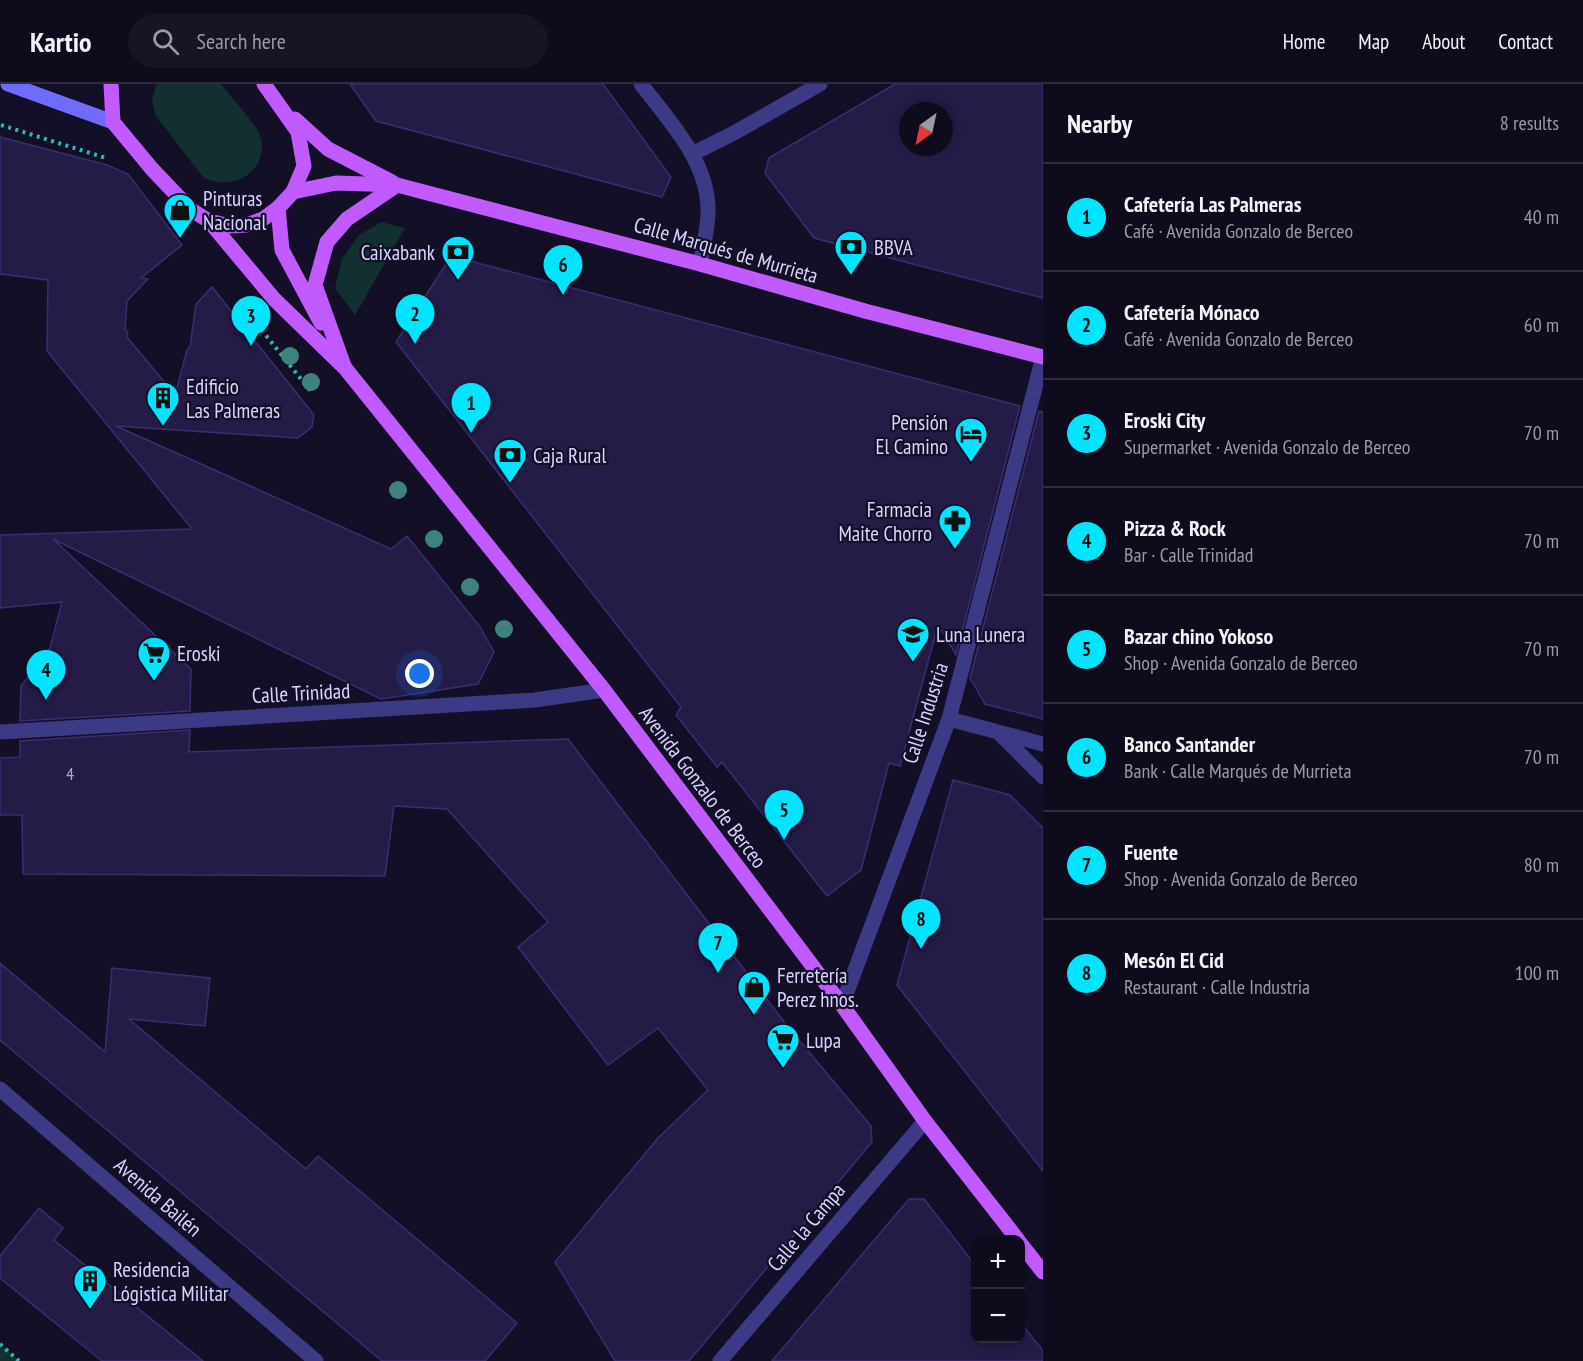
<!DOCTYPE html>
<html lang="en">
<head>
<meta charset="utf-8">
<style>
  body { margin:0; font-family:"PT Sans Narrow",sans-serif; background:#171425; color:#f1f3f6 }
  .controls { position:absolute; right:18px; bottom:18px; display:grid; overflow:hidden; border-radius:12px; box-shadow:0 3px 9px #0003 }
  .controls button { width:54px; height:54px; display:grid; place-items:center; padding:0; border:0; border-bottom:2px solid #2e2b3b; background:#0e0b1c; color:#f1f3f6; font:30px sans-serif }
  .compass { position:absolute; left:899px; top:18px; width:54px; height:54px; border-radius:50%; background:#0e0b1c; box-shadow:0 3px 9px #0003; rotate:213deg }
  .you { position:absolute; left:420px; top:590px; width:21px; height:21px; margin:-15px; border:4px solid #fff; border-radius:50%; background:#1a73e8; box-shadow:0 0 0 9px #1a73e833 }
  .badge { display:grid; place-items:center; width:39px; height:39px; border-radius:50%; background:#00e5ff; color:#111; font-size:20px; font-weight:700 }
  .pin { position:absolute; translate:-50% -50px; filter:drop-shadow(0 2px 3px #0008) }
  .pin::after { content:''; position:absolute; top:32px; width:21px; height:18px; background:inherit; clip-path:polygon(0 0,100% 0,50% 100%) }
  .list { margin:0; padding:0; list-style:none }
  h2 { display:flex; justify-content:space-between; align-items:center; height:78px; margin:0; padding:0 24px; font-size:26px }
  h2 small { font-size:20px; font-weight:400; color:#9b9ba3 }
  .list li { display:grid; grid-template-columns:39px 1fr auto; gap:18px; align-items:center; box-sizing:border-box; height:108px; padding:0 24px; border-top:2px solid #2e2b3b }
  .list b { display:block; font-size:22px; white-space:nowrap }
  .list p { margin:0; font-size:20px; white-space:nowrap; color:#9b9ba3 }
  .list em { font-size:20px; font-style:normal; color:#9b9ba3 }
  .icon { flex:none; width:33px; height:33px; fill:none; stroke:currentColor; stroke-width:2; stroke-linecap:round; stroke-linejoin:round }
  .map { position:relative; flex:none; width:1043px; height:1277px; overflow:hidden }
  header { display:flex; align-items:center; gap:36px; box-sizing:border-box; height:84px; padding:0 30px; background:#0e0b1c; border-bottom:2px solid #2e2b3b }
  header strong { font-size:28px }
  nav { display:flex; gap:33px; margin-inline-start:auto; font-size:21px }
  .search { width:420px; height:54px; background:#171425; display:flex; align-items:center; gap:15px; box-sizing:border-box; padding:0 21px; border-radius:33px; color:#9b9ba3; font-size:22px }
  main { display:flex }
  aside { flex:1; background:#0e0b1c }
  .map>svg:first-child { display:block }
  .green { fill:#12302f }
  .building { fill:#241b47; stroke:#3b2d73; stroke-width:1.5; fill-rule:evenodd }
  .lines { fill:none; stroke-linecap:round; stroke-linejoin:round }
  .path { stroke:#2fb8b0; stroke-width:4; stroke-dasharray:3 4.5; stroke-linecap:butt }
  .pedestrian { stroke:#3d3a85; stroke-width:15 }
  .minor { stroke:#3d3a85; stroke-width:15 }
  .secondary { stroke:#6f6bff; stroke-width:15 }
  .primary { stroke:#c25bff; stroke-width:15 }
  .tree { fill:#3d827b }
  .labels { text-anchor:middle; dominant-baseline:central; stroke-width:4.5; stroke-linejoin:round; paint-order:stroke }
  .number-label { font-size:18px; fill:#aca6d1 }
  .poi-label { font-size:21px; fill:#d9d4ff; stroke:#130f26; text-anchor:start }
  .street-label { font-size:21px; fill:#d9d4ff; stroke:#130f26 }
</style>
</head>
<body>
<header>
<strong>Kartio</strong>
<div class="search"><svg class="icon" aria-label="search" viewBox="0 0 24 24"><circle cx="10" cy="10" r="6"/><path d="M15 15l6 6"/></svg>Search here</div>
<nav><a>Home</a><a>Map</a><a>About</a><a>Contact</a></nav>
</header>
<main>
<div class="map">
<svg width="1043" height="1277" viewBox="0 0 1043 1277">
  <rect width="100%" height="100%" fill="#130f26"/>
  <!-- green -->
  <g class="green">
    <path d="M156,0h65c9,12 32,37 38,49 14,34 -25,62 -56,44l-47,-61 -4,-15z"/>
    <path d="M381,138l24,6 -50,87 -20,-27 7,-29 17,-24z"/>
    <path d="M0,1260l20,17h-20z"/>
  </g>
  <!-- building -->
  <g class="building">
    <path d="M350,0h253l68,93 -9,20 -286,-76z"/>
    <path d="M895,0h148v214l-229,-60 -49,-65 4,-15zM908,27h36v36h-36z"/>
    <path d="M0,53l107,28 21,9 54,71 -41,33 7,1 -21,22 -2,28 3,4 -1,4 48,58 12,-45 3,-3 6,-43 16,-17 102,128 -2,12 -14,11 -182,-12 275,123 16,-13 73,91 14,25 -16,32 -97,15 -328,-160 138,130 -1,42 -170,10 1,-35 29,-38 12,-46 -62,6v-73l192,-6 -145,-178 1,-71 -48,-6z"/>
    <path d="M451,172l569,150 -64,249 -18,-30 -38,141 -11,-3 -28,107 -34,26 -105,-134 -5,5 -41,-52 5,-8 -285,-365z"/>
    <path d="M1039,327l4,1v307l-58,-15 -15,-26z"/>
    <path d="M190,646l-1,22 379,-13 220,288 83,99 1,16 -183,219h-74l-60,-99 103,-124 50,-48 -50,-62 -50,37 -90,-118 30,-25 -101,-113 -53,-3 -9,70 -362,-2 -1,-59h-22v-57l20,-1v-16z"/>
    <path d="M953,696l57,15 33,33v343l-146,-186z"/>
    <path d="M0,879l105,89 7,-84 98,10 -5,48 -76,-7 177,150 12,-13 199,167 -32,38h-103l-382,-321z"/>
    <path d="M909,1115h15l51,66v73h45v-16l23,29v10h-271z"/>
    <path d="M39,1124l24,20 -9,12 149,121h-101l-102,-83v-22z"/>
  </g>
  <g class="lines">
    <!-- path -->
    <g class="path">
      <path d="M1,41l105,33"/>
      <path d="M252,234l61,76"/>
      <path d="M0,1260l19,17"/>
    </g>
    <!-- pedestrian -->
    <g class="pedestrian">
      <path d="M949,635l94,25"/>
      <path d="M999,649l44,44"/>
      <path d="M842,921l107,-286 94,-362"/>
    </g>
    <!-- minor -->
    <g class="minor">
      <path d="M641,0c28,37 66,76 67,124 1,18 -5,38 -8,56"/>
      <path d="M692,70l42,-21 86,-49"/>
      <path d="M0,648l535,-32 69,-10"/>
      <path d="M0,1005l316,272"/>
      <path d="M720,1277l205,-240"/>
    </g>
    <!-- secondary -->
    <path class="secondary" d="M8,0l105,38"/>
    <!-- primary -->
    <g class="primary">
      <path d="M111,0l2,38 39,47 38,40 19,12 21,5 17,-1 16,-6 15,-11 15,-16 11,-26 -6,-34 -34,-48"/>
      <path d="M295,35l33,30 64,33"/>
      <path d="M293,108l43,-9 61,2 303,79 165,47 178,46"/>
      <path d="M278,124l4,42 39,73"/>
      <path d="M209,137l65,78 71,69 259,322 238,315 83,116 93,119"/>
      <path d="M344,282l-29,-81 12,-43 20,-23 50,-34"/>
      <path d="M1020,1159l23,29"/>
    </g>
  </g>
  <!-- trees -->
  <g class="tree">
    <circle cx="290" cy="272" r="9"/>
    <circle cx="311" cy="298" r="9"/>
    <circle cx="398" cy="406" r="9"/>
    <circle cx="434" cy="455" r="9"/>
    <circle cx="470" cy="503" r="9"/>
    <circle cx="504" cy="545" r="9"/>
  </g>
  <!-- icons -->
  <defs>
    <g id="shop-pin" transform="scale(1.725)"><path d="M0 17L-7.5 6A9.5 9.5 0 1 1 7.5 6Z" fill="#00e5ff" stroke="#130f26"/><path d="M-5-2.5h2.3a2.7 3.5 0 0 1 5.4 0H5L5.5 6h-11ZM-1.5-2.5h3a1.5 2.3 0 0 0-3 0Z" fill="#111"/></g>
    <g id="bank-pin" transform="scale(1.725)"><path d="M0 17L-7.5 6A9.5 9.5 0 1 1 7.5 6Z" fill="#00e5ff" stroke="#130f26"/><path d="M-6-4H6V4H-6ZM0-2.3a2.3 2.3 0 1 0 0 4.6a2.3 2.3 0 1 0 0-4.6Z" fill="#111"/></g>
    <g id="building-pin" transform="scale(1.725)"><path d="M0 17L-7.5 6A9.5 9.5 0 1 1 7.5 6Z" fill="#00e5ff" stroke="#130f26"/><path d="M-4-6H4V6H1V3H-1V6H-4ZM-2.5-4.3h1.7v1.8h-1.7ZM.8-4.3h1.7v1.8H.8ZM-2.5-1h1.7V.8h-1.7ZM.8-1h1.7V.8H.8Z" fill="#111"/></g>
    <g id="hotel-pin" transform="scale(1.725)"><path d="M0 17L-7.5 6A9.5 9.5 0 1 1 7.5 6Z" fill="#00e5ff" stroke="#130f26"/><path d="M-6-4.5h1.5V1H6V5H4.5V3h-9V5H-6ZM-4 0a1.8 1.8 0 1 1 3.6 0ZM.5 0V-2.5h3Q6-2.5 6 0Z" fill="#111"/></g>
    <g id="pharmacy-pin" transform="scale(1.725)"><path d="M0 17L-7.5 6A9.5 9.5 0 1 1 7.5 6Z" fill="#00e5ff" stroke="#130f26"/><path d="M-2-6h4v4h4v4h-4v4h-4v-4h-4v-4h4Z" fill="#111"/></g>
    <g id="school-pin" transform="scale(1.725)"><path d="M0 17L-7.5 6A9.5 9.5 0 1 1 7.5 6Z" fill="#00e5ff" stroke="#130f26"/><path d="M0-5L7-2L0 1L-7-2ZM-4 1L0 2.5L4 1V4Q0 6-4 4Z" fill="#111"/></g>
    <g id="supermarket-pin" transform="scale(1.725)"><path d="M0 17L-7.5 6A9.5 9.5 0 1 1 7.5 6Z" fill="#00e5ff" stroke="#130f26"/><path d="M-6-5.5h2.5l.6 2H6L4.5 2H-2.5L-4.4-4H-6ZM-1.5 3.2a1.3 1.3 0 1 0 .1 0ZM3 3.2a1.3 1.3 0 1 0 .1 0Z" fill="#111"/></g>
  </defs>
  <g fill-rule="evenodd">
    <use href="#shop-pin" x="180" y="126"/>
    <use href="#bank-pin" x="851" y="163"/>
    <use href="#bank-pin" x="458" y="168"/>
    <use href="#building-pin" x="163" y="314"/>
    <use href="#hotel-pin" x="971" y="350"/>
    <use href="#bank-pin" x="510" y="371"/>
    <use href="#pharmacy-pin" x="955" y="437"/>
    <use href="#school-pin" x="913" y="550"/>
    <use href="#supermarket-pin" x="154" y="569"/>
    <use href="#shop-pin" x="754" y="903"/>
    <use href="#supermarket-pin" x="783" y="956"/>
    <use href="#building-pin" x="90" y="1197"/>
  </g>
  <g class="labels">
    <!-- number labels -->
    <g class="number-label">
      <text x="70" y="689">4</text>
    </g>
    <!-- poi labels -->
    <g class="poi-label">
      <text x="203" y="114">Pinturas<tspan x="203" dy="24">Nacional</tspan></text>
      <text x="874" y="163">BBVA</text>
      <text x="435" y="168" text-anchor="end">Caixabank</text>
      <text x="186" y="302">Edificio<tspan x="186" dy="24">Las Palmeras</tspan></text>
      <text x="948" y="338" text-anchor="end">Pensión<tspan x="948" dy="24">El Camino</tspan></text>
      <text x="533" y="371">Caja Rural</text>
      <text x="932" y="425" text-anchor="end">Farmacia<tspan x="932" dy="24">Maite Chorro</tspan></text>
      <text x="936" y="550">Luna Lunera</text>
      <text x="177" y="569">Eroski</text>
      <text x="777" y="891">Ferretería<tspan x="777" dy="24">Perez hnos.</tspan></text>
      <text x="806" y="956">Lupa</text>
      <text x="113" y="1185">Residencia<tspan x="113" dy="24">Lógistica Militar</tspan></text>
    </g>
    <!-- street labels -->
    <g class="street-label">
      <text transform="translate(726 166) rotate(16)">Calle Marqués de Murrieta</text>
      <text transform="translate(301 609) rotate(-3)">Calle Trinidad</text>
      <text transform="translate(925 629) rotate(-72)">Calle Industria</text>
      <text transform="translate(703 703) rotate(53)">Avenida Gonzalo de Berceo</text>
      <text transform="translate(158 1113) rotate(41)">Avenida Bailén</text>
      <text transform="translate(806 1143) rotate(-50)">Calle la Campa</text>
    </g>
  </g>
</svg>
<div class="controls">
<button>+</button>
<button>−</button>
</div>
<svg class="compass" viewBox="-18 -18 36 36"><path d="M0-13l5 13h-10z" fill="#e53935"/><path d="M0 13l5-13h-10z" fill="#9b9ba3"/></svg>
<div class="you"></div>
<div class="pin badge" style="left:471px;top:349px">1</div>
<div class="pin badge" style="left:415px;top:260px">2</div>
<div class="pin badge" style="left:251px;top:262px">3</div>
<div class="pin badge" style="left:46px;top:616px">4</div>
<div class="pin badge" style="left:784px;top:756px">5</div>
<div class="pin badge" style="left:563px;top:211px">6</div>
<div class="pin badge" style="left:718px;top:889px">7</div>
<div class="pin badge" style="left:921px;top:865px">8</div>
</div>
<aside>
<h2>Nearby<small>8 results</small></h2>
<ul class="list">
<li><span class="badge">1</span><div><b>Cafetería Las Palmeras</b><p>Café · Avenida Gonzalo de Berceo</p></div><em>40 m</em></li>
<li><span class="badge">2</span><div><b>Cafetería Mónaco</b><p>Café · Avenida Gonzalo de Berceo</p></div><em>60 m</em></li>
<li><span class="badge">3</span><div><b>Eroski City</b><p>Supermarket · Avenida Gonzalo de Berceo</p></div><em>70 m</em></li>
<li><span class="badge">4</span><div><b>Pizza &amp; Rock</b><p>Bar · Calle Trinidad</p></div><em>70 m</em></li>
<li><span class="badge">5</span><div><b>Bazar chino Yokoso</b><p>Shop · Avenida Gonzalo de Berceo</p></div><em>70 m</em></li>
<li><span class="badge">6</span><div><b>Banco Santander</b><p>Bank · Calle Marqués de Murrieta</p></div><em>70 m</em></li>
<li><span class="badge">7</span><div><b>Fuente</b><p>Shop · Avenida Gonzalo de Berceo</p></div><em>80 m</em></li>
<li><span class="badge">8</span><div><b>Mesón El Cid</b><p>Restaurant · Calle Industria</p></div><em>100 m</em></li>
</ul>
</aside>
</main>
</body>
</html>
